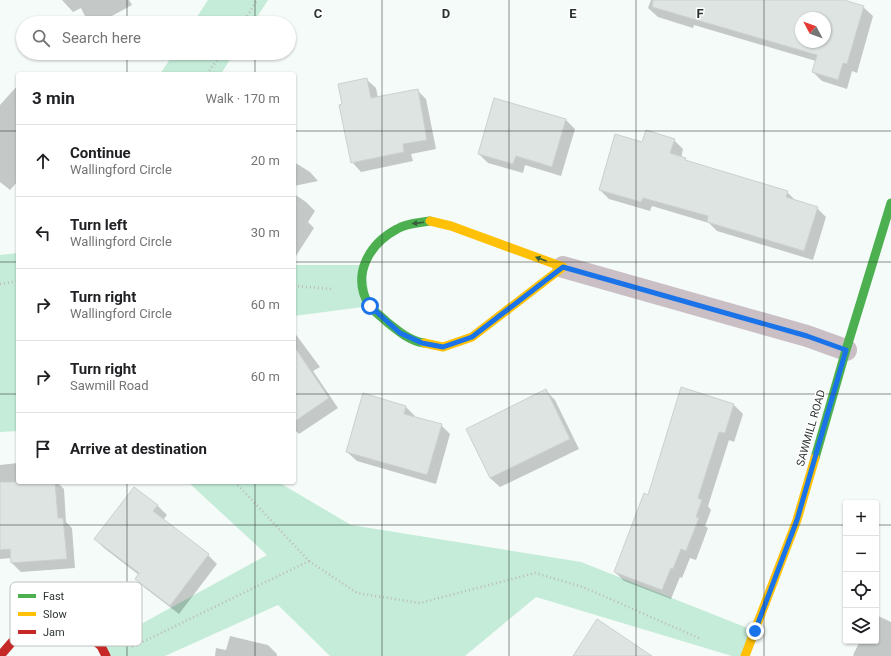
<!DOCTYPE html>
<html lang="en">
<head>
<meta charset="utf-8">
<style>
  body { margin:0; font-family:Roboto,sans-serif; background:#f2f2f2; color:#202124 }
  .controls { position:absolute; right:12px; bottom:12px; display:grid; overflow:hidden; border-radius:4px; box-shadow:0 1px 3px #0004 }
  .controls button { width:36px; height:36px; display:grid; place-items:center; padding:0; border:0; border-bottom:1px solid #e0e0e0; background:#fff; color:#202124; font:20px sans-serif }
  .compass { position:absolute; left:795px; top:12px; width:36px; height:36px; border-radius:50%; background:#fff; box-shadow:0 1px 3px #0004; rotate:311deg }
  .stop { position:absolute; width:12px; height:12px; margin:-9px; border:3px solid #1a73e8; border-radius:50%; background:#fff }
  .stop.end { background:#1a73e8; border-color:#fff; box-shadow:0 1px 4px #0008 }
  .list { margin:0; padding:0; list-style:none }
  h2 { display:flex; justify-content:space-between; align-items:center; height:52px; margin:0; padding:0 16px; font-size:17px }
  h2 small { font-size:13px; font-weight:400; color:#757577 }
  .list li { display:grid; grid-template-columns:26px 1fr auto; gap:12px; align-items:center; box-sizing:border-box; height:72px; padding:0 16px; border-top:1px solid #e0e0e0 }
  .list b { display:block; font-size:15px; white-space:nowrap }
  .list p { margin:0; font-size:13px; white-space:nowrap; color:#757577 }
  .list em { font-size:13px; font-style:normal; color:#757577 }
  .icon { flex:none; width:22px; height:22px; fill:none; stroke:currentColor; stroke-width:2; stroke-linecap:round; stroke-linejoin:round }
  .map { position:relative; flex:none; width:891px; height:656px; overflow:hidden }
  .search { position:absolute; background:#fff; box-shadow:0 1px 3px #0004; left:16px; top:16px; width:280px; height:44px; display:flex; align-items:center; gap:10px; box-sizing:border-box; padding:0 14px; border-radius:22px; color:#757577; font-size:15px }
  .panel { position:absolute; background:#fff; box-shadow:0 1px 3px #0004; left:16px; top:72px; width:280px; height:412px; border-radius:4px }
  .map>svg:first-child { display:block }
  .green { fill:#c4ecd8 }
  .shadow { fill:#0003; fill-rule:evenodd }
  .building { fill:#dee4e1; stroke:#cbd1ce; fill-rule:evenodd }
  .lines { fill:none; stroke-linecap:round; stroke-linejoin:round }
  .path { stroke:#beb9bc; stroke-width:2.5; stroke-dasharray:1 3; stroke-linecap:butt }
  .street { stroke:#c9bfc5; stroke-width:22 }
  .fast { stroke:#4caf50; stroke-width:9 }
  .slow { stroke:#ffc107; stroke-width:9 }
  .jam { stroke:#c62828; stroke-width:9 }
  .oneway { fill:#375f3b }
  .route { stroke:#1a73e8; stroke-width:5 }
  .grid { fill:none; stroke:#2c3430; stroke-width:1; stroke-opacity:0.55 }
  .labels { text-anchor:middle; dominant-baseline:central; stroke-width:3; stroke-linejoin:round; paint-order:stroke }
  .street-label { font-size:11px; fill:#2c3430; stroke:#fff }
  .key { fill:#fff; stroke:#c0c2c1; stroke-width:1 }
  .key-label { font-size:11px; fill:#2c3430 }
  .grid-label { font-size:13px; text-anchor:middle; font-weight:bold; fill:#2c3430; stroke:#fff; stroke-width:3; stroke-linejoin:round; paint-order:stroke }
</style>
</head>
<body>
<div class="map">
<svg width="891" height="656" viewBox="0 0 891 656">
  <rect width="100%" height="100%" fill="#f5fbf8"/>
  <!-- green -->
  <g class="green">
    <path d="M208,0h60l-15,23h-60z"/>
    <path d="M174,53h60l-13,21h-61z"/>
    <path d="M18,253v178l-18,1v-177z"/>
    <path d="M294,265h71l5,41 -76,10z"/>
    <path d="M188,482h90l73,43 230,37 174,69 -10,25h-13l-196,-59 -71,59h-135l-52,-51 -113,51h-59l-5,-10 166,-91z"/>
  </g>
  <!-- shadow -->
  <g class="shadow">
    <path d="M62,0h67l3,5 -33,18h-7l-7,-7 -4,-8 -8,4z"/>
    <path d="M651,0h189l23,7 10,9 -16,57 -5,-2 -5,18 -25,-8 -9,-9 3,-11 -122,-36 -1,3 -35,-11 -10,-9zM801,18h24v24h-24z"/>
    <path d="M366,79l10,9 2,10 39,-8 9,9 10,50 -25,5 2,7 -52,11 -9,-10 -9,-57z"/>
    <path d="M18,85v96l-8,9 -10,-8v-77z"/>
    <path d="M495,99l71,21 9,9 -14,47 -36,-11 -2,8 -35,-10 -9,-9z"/>
    <path d="M674,140l9,9 -2,9 4,1 3,3 99,30 10,10 20,6 9,9 -13,43 -96,-29 -8,-8 -57,-17 -2,5 -41,-12 -9,-9 43,-47z"/>
    <path d="M294,162l16,10 8,9 -24,5z"/>
    <path d="M294,194l12,8 9,9 -7,11 6,6 -20,31z"/>
    <path d="M294,332l26,35 -7,4 25,37 -39,26 -5,-5z"/>
    <path d="M546,391l9,9 24,49 -79,38 -10,-9z"/>
    <path d="M734,405l9,9 -9,28 -5,-2 -21,66 3,4 -6,16 3,2 -12,32 -6,-2 -8,20 -2,-1 -9,22 -47,-18 -9,-9 33,-76z"/>
    <path d="M406,407l9,9v2l26,7 9,9 -14,50 -79,-23 -10,-9z"/>
    <path d="M18,463v19h39l7,7 2,33 6,6 3,40 -54,4 -9,-9 -1,-5 -11,1v-94z"/>
    <path d="M134,488l24,18 9,9 -4,5 45,35 9,9 -38,50 -34,-26 -9,-9 3,-4 -35,-27 -9,-9z"/>
    <path d="M876,615l15,7v34h-37l-1,-1 7,-14h16z"/>
    <path d="M230,636l38,9 9,9v2h-62l1,-8 10,2z"/>
  </g>
  <!-- building -->
  <g class="building">
    <path d="M653,0h191l20,6 -17,58 -4,-1 -5,17 -26,-8 5,-17 -165,-48zM801,18h24v24h-24z"/>
    <path d="M367,78l4,20 47,-9 9,51 -24,4 1,8 -53,11 -12,-58 3,-1 -4,-20z"/>
    <path d="M494,98l72,21 -14,48 -36,-11 -3,8 -35,-10z"/>
    <path d="M646,130l29,9 -5,14 16,5 -1,2 103,31 -2,6 32,10 -14,44 -97,-29 1,-6 -65,-18 -2,4 -42,-12 16,-56 27,8z"/>
    <path d="M294,346l35,52 -35,24z"/>
    <path d="M681,387l53,17 -9,29 -6,-1 -21,66 4,2 -6,17 3,1 -13,33 -5,-2 -8,20 -2,-1 -9,22 -48,-18 30,-79 4,2z"/>
    <path d="M546,389l24,50 -80,39 -24,-49z"/>
    <path d="M363,393l43,13 -2,8 38,10 -15,51 -81,-23z"/>
    <path d="M0,482h55l3,36h5l4,41 -56,4 -1,-14 -10,1z"/>
    <path d="M134,487l24,18 -5,6 56,43 -39,52 -35,-27 4,-6 -45,-34z"/>
    <path d="M597,619l55,37h-79z"/>
  </g>
  <g class="lines">
    <!-- path -->
    <g class="path">
      <path d="M243,23l14,-23"/>
      <path d="M207,74l15,-21"/>
      <path d="M0,284l18,-3"/>
      <path d="M294,286l39,3"/>
      <path d="M309,561l48,32 63,10 115,-30 48,14 118,52"/>
      <path d="M132,647l177,-86 -74,-79"/>
    </g>
    <!-- street -->
    <path class="street" d="M563,267l244,69 39,14"/>
    <!-- fast -->
    <g class="fast">
      <path d="M424,343c-14,-2 -26,-12 -37,-21 -5,-5 -14,-11 -18,-17 -18,-30 0,-61 28,-76 10,-6 22,-6 33,-8"/>
      <path d="M815,458l31,-108 45,-147"/>
    </g>
    <!-- slow -->
    <g class="slow">
      <path d="M424,343l19,4 29,-10 91,-70 -112,-41 -21,-5"/>
      <path d="M745,656l52,-136 18,-62"/>
    </g>
    <!-- jam -->
    <path class="jam" d="M0,656l12,-14 25,-15 18,-4 26,7 20,16 5,10"/>
  </g>
  <!-- one-way arrows -->
  <defs><path id="oneway-solid" d="M-6-.8H1V-3.2L6.5 0L1 3.2V.8H-6Z"/></defs>
  <g class="oneway">
    <use href="#oneway-solid" transform="translate(418 223) rotate(173)"/>
    <use href="#oneway-solid" transform="translate(541 259) rotate(-160)"/>
  </g>
  <g class="lines">
    <!-- route -->
    <path class="route" d="M370,306l30,27 22,10 21,4 29,-10 91,-70 244,69 39,14 -49,170 -42,111"/>
  </g>
  <!-- grid -->
  <path class="grid" d="M127,0v23M255,0v23M382,0v656M509,0v656M636,0v656M764,0v656M127,53v21M255,53v21M0,131h18M294,131h597M0,262h18M294,262h597M0,394h18M294,394h597M127,482v174M255,482v174M0,525h846M876,525h15"/>
  <g class="labels">
    <!-- street labels -->
    <g class="street-label">
      <text transform="translate(811 428) rotate(-74)">SAWMILL ROAD</text>
    </g>
  </g>
  <!-- legend -->
  <rect x="10" y="582" width="132" height="64" rx="6" class="key"/>
  <rect x="18" y="594" width="18" height="4" fill="#4caf50"/>
  <rect x="18" y="612" width="18" height="4" fill="#ffc107"/>
  <rect x="18" y="630" width="18" height="4" fill="#c62828"/>
  <g class="key-label">
    <text x="43" y="600">Fast</text>
    <text x="43" y="618">Slow</text>
    <text x="43" y="636">Jam</text>
  </g>
  <g class="grid-label">
    <text x="318" y="18">C</text>
    <text x="446" y="18">D</text>
    <text x="573" y="18">E</text>
    <text x="700" y="18">F</text>
  </g>
</svg>
<div class="controls">
<button>+</button>
<button>−</button>
<button><svg class="icon" aria-label="locate" viewBox="0 0 24 24"><circle cx="12" cy="12" r="6"/><path d="M12 2v4M12 18v4M2 12h4M18 12h4"/></svg></button>
<button><svg class="icon" aria-label="layers" viewBox="0 0 24 24"><path d="M12 4l9 5-9 5-9-5zM3 14l9 5 9-5"/></svg></button>
</div>
<svg class="compass" viewBox="-18 -18 36 36"><path d="M0-13l5 13h-10z" fill="#e53935"/><path d="M0 13l5-13h-10z" fill="#757577"/></svg>
<div class="stop" style="left:370px;top:306px"></div>
<div class="stop end" style="left:755px;top:631px"></div>
<div class="search"><svg class="icon" aria-label="search" viewBox="0 0 24 24"><circle cx="10" cy="10" r="6"/><path d="M15 15l6 6"/></svg>Search here</div>
<section class="panel">
<h2>3 min<small>Walk · 170 m</small></h2>
<ul class="list">
<li><svg class="icon" aria-label="ahead" viewBox="0 0 24 24"><path d="M12 20V5M6 11l6-6 6 6"/></svg><div><b>Continue</b><p>Wallingford Circle</p></div><em>20 m</em></li>
<li><svg class="icon" aria-label="left" viewBox="0 0 24 24"><path d="M17 20v-9H6M10 6l-5 5 5 5"/></svg><div><b>Turn left</b><p>Wallingford Circle</p></div><em>30 m</em></li>
<li><svg class="icon" aria-label="right" viewBox="0 0 24 24"><path d="M7 20v-9h11M14 6l5 5-5 5"/></svg><div><b>Turn right</b><p>Wallingford Circle</p></div><em>60 m</em></li>
<li><svg class="icon" aria-label="right" viewBox="0 0 24 24"><path d="M7 20v-9h11M14 6l5 5-5 5"/></svg><div><b>Turn right</b><p>Sawmill Road</p></div><em>60 m</em></li>
<li><svg class="icon" aria-label="arrive" viewBox="0 0 24 24"><path d="M6 21V4h12l-3 4 3 4H6"/></svg><div><b>Arrive at destination</b></div></li>
</ul>
</section>
</div>
</body>
</html>
